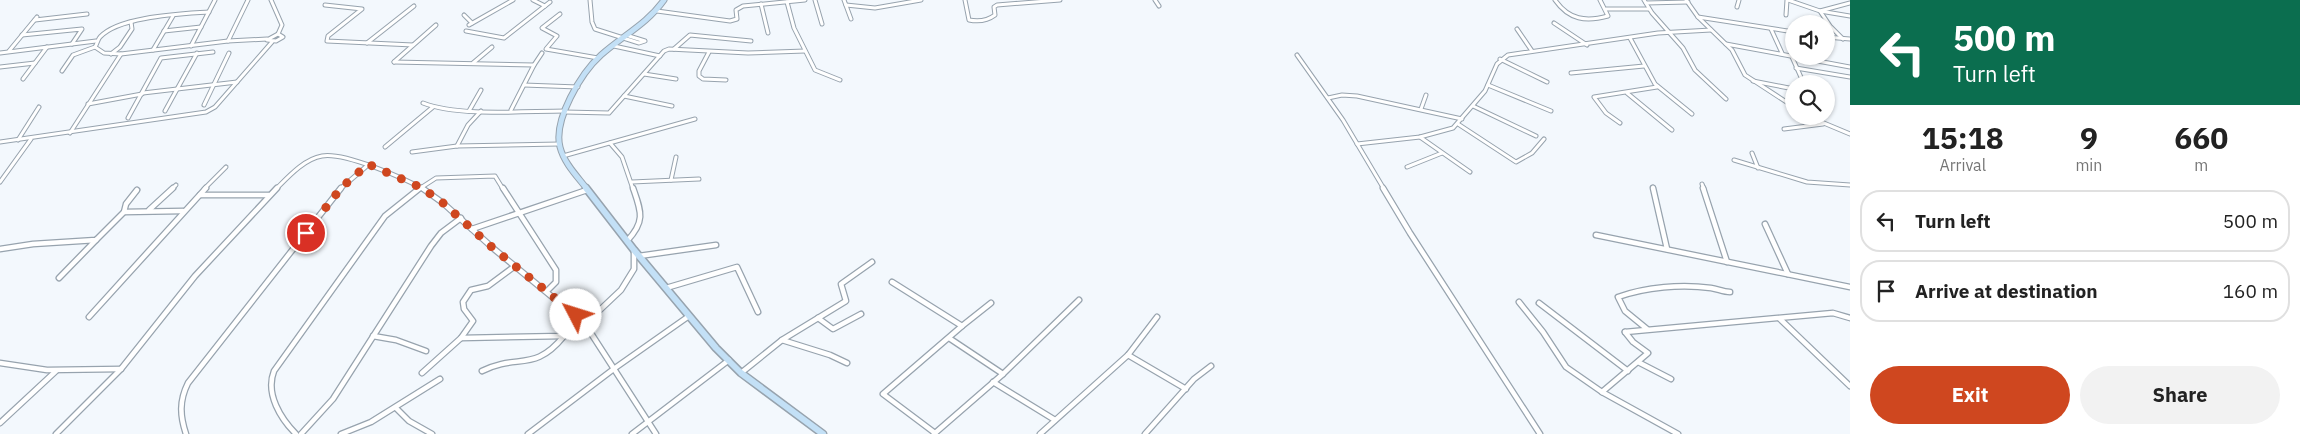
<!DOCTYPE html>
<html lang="en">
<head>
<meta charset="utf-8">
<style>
  :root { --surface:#fff; --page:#f2f2f2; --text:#222; --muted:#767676; --line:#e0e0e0; --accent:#cf471f }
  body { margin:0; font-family:"IBM Plex Sans",sans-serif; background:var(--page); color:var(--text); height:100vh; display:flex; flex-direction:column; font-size:19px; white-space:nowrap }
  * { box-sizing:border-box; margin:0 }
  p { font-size:16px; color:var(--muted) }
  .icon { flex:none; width:28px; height:28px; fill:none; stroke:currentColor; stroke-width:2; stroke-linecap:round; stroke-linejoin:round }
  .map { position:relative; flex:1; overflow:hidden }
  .details { display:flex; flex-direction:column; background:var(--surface); width:450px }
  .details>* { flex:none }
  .banner { background:#0b6e4f; color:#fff; overflow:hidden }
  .buttons { position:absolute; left:1785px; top:15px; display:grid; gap:10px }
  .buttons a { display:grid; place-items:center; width:50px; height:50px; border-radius:50%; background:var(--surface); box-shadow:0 1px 4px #0004; font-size:25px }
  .pin { position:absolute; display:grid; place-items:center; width:42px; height:42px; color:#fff; margin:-21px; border:2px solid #fff; border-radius:50%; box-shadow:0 1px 5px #0007 }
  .me { position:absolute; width:55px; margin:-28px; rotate:310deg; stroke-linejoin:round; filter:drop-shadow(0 0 4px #0008) }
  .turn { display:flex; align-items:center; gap:18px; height:105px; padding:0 20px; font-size:22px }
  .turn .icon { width:65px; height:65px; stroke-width:2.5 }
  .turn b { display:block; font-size:35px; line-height:42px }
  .eta { display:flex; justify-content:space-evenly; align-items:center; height:85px; text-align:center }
  .eta b { font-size:30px; font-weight:700; line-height:35px }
  .action { display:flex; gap:10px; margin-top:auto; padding:10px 20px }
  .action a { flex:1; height:58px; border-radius:30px; background:var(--accent); color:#fff; font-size:20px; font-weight:700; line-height:58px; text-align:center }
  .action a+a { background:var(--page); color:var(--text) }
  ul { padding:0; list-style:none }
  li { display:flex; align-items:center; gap:15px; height:62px; margin:0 10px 8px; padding:0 10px; border:2px solid var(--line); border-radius:20px }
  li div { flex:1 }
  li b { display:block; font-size:19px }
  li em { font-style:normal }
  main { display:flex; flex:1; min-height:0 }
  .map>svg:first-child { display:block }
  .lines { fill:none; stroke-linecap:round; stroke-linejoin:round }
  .street-far1-casing { stroke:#97a3ae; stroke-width:5 }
  .street-casing { stroke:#97a3ae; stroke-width:7 }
  .secondary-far1-casing { stroke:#97a3ae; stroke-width:7 }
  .secondary-casing { stroke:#97a3ae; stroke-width:9 }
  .street-far1 { stroke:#fff; stroke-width:3 }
  .street { stroke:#fff; stroke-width:4.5 }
  .secondary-far1 { stroke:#c3e0f6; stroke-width:5 }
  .secondary { stroke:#c3e0f6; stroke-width:6 }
  .route { stroke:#cf471f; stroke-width:9; stroke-dasharray:0 16.2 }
</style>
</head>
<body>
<main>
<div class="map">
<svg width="1850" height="434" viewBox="0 0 1850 434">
  <rect width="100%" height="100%" fill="#f3f8fd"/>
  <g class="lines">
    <defs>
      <g id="street-far1">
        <path d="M271 0 282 25 278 34"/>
        <path d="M533 0 545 6"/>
        <path d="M590 0 592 22 595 29 639 43 645 41 629 36"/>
        <path d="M815 0 822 24"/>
        <path d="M844 0 851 19"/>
        <path d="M965 0 969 20C979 22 987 21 995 15L994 7 997 5 1060 0"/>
        <path d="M1155 0 1159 6"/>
        <path d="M1555 0C1569 20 1586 22 1608 16L1600 0"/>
        <path d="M1644 0 1652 13 1683 48 1695 70 1726 99"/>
        <path d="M1686 0 1698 17 1732 50 1745 75 1794 107"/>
        <path d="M1788 0 1820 11 1850 16"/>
        <path d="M787 2 794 28 815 70 840 80"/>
        <path d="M1646 3 1688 2"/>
        <path d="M761 4 768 33"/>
        <path d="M325 5 362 9 328 36 327 41 413 45"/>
        <path d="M846 5 875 8 921 0"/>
        <path d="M1737 7 1739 0"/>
        <path d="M1606 9H1649"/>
        <path d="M657 11 730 21 737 19 736 10 743 6 805 0"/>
        <path d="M209 12C182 14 119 16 100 37 98 39 97 44 95 47L104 53 121 54 228 41 267 39"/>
        <path d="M560 14 542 28 557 36 546 49 598 58"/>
        <path d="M464 15 472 23"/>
        <path d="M1786 15 1787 0"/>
        <path d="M1698 17 1794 32"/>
        <path d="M35 20 87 14"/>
        <path d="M1554 23 1587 45"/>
        <path d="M469 25 513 0"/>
        <path d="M1517 29 1532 51"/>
        <path d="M1771 29 1782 53"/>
        <path d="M164 31 201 27"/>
        <path d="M466 31 504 38 550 2"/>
        <path d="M278 34 283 37 276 41 267 40Z"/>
        <path d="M22 35 82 29 72 44"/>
        <path d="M1826 37 1850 39"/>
        <path d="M1630 38 1655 84 1692 114"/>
        <path d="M1843 39 1830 26 1820 11 1850 3"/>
        <path d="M228 41 248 0"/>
        <path d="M367 43 414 6"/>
        <path d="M1726 44 1850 67"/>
        <path d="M191 46 215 0"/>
        <path d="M614 46 660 56"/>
        <path d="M674 49 690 35 751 41"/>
        <path d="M153 50 173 16"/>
        <path d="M9 51 37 17"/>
        <path d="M709 52 699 71V76L703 79 726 80"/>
        <path d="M0 53 96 41"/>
        <path d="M111 54 120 47 132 29 131 22"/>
        <path d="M1297 55 1343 120 1384 189"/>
        <path d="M1792 57 1804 84"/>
        <path d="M1500 59 1547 82"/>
        <path d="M394 62 534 65 511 110"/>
        <path d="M394 62 436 25"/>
        <path d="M473 63 492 47"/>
        <path d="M534 65 542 53"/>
        <path d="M0 67 35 63"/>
        <path d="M1796 68 1850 77"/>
        <path d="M62 71 73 55 95 47"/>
        <path d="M1571 73 1644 66"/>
        <path d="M644 74 676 79"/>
        <path d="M23 79 47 47"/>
        <path d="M1753 81 1794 89"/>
        <path d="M524 85 578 87"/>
        <path d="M1488 85 1551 111"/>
        <path d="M143 93 237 82"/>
        <path d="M1627 93 1672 130"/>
        <path d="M624 96 672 106"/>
        <path d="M1328 98 1342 95 1357 96 1462 119"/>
        <path d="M423 103C459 117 525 111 565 111"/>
        <path d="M88 104 142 94"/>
        <path d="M204 105 229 53"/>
        <path d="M1473 106 1536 136"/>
        <path d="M1421 109 1426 95"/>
        <path d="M165 111 197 53"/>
        <path d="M469 111 481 90"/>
        <path d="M565 112 609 113 664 51 669 49 748 53 805 51"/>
        <path d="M1807 116 1850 134"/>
        <path d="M128 118 161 58 213 52"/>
        <path d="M1620 123 1606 113 1594 97 1657 87"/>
        <path d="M1458 124 1516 162 1532 153 1544 139"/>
        <path d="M1784 129 1823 124"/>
        <path d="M70 133 121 54"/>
        <path d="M1420 137 1470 172"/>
        <path d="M18 140 39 107"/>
        <path d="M0 142 206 112 215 107 272 42"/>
        <path d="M610 143 622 157 633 189"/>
        <path d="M1357 144 1420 137 1453 128 1485 91 1497 64 1508 55 1658 33 1711 30"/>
        <path d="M457 146 468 125 481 111"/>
        <path d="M385 147 433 107"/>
        <path d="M412 152 457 146 559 144"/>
        <path d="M1752 153 1758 168"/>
        <path d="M563 156 695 119"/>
        <path d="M1734 160 1807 182 1850 185"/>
        <path d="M1407 167 1442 153"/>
        <path d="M671 180 676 157"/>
        <path d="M0 182 31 139"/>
        <path d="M632 182 699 179"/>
        <path d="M1702 184 1704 189"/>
        <path d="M1653 187V189"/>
        <path d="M172 189 176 185"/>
        <path d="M204 189 226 167"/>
        <path d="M276 189C288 177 304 159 322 156 344 152 404 178 423 189"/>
        <path d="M340 189 368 165"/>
        <path d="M419 189 436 178 495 176 503 189"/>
      </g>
      <g id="street">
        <path d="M422 188 443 203 494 249 585 324 656 434"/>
        <path d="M503 188 556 270V282L547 291"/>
        <path d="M1383 188 1410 233 1540 434"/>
        <path d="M1653 188 1667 249"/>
        <path d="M1703 188 1727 262"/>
        <path d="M200 195H269"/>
        <path d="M149 210 173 188"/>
        <path d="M124 212 126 204 137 190"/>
        <path d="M1765 224 1788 274"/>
        <path d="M472 229 587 190"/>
        <path d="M1596 235 1850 287"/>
        <path d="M627 241C646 221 641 211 633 188"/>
        <path d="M0 249 33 244 96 240 124 212 183 211"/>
        <path d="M639 256 716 245"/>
        <path d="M59 278 96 240"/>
        <path d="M892 282 962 326 883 394 935 433"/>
        <path d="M666 288 737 267 758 312"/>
        <path d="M1519 302 1543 332 1566 367 1602 392 1678 434"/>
        <path d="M1539 303 1628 371"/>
        <path d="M89 317 206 188"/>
        <path d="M818 318 833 329 861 314"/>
        <path d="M1780 319 1850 386"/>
        <path d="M962 326 991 303"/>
        <path d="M1647 329 1625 311 1618 297C1646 287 1681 284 1711 288 1718 289 1723 292 1730 292"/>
        <path d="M1625 332 1833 313 1850 318"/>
        <path d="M373 336 396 340 426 351"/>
        <path d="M461 338 473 321 464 309 463 302 471 290 488 286 515 266"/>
        <path d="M949 338 1003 374"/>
        <path d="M782 340 846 301 841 284 872 262"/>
        <path d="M1128 355 1186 389"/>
        <path d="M1638 362 1671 379"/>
        <path d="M0 363 47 370 121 369"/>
        <path d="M482 371C518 353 534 373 564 336"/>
        <path d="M422 373 461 338 564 336 585 324 621 290 634 269V251"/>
        <path d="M741 373 782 340 830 355 847 363"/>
        <path d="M993 382 1055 420"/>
        <path d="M1602 392 1648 353 1633 342 1625 332"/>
        <path d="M396 408 409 421 432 434"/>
        <path d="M0 423 56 371"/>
        <path d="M56 434 121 369 195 276 277 188"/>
        <path d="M186 434C180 416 179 401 188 383L341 188"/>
        <path d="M296 434C281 419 265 394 274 371L385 216 420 188"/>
        <path d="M301 434 333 399 431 246 441 233 461 218"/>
        <path d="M341 434 371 422 440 379"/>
        <path d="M528 434 615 368 689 316"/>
        <path d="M632 434 729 360"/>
        <path d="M934 434 1003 374 1079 300"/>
        <path d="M1040 434 1128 355 1157 317"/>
        <path d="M1145 434 1194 379 1211 366"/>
      </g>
      <path id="secondary-far1" d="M587 189C577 176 564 163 560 147 553 120 581 73 601 55 622 36 647 24 664 0"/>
      <path id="secondary" d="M586 188 634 250 716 348 741 373 823 434"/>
    </defs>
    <use href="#street-far1" class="street-far1-casing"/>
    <use href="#street" class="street-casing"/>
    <use href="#secondary-far1" class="secondary-far1-casing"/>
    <use href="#secondary" class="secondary-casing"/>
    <use href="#street-far1" class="street-far1"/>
    <use href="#street" class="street"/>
    <use href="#secondary-far1" class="secondary-far1"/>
    <use href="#secondary" class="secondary"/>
  </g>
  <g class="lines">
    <path class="route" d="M306 233 341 188 368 164 422 188 443 203 494 249 576 315"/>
  </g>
</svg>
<div class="buttons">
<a><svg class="icon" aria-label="sound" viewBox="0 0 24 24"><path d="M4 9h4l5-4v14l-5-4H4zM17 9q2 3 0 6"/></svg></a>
<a><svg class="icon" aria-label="search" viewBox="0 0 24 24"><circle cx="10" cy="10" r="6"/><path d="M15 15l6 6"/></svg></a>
</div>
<div class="pin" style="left:306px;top:233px;background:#d93025"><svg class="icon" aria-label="arrive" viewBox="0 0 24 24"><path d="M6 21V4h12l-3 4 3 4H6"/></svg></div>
<svg class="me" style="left:576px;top:315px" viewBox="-20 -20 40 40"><circle r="19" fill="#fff"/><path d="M0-13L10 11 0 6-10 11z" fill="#cf471f"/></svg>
</div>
<section class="details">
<div class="banner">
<div class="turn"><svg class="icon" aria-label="left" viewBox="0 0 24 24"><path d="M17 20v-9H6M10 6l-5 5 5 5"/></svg><div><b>500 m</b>Turn left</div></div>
</div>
<div class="eta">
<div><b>15:18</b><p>Arrival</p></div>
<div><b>9</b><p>min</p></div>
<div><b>660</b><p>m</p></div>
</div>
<ul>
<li><svg class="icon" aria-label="left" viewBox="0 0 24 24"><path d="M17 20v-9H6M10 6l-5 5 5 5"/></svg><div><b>Turn left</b></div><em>500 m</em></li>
<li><svg class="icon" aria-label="arrive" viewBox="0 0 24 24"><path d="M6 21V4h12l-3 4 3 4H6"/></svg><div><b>Arrive at destination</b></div><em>160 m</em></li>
</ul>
<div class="action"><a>Exit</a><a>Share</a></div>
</section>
</main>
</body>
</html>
